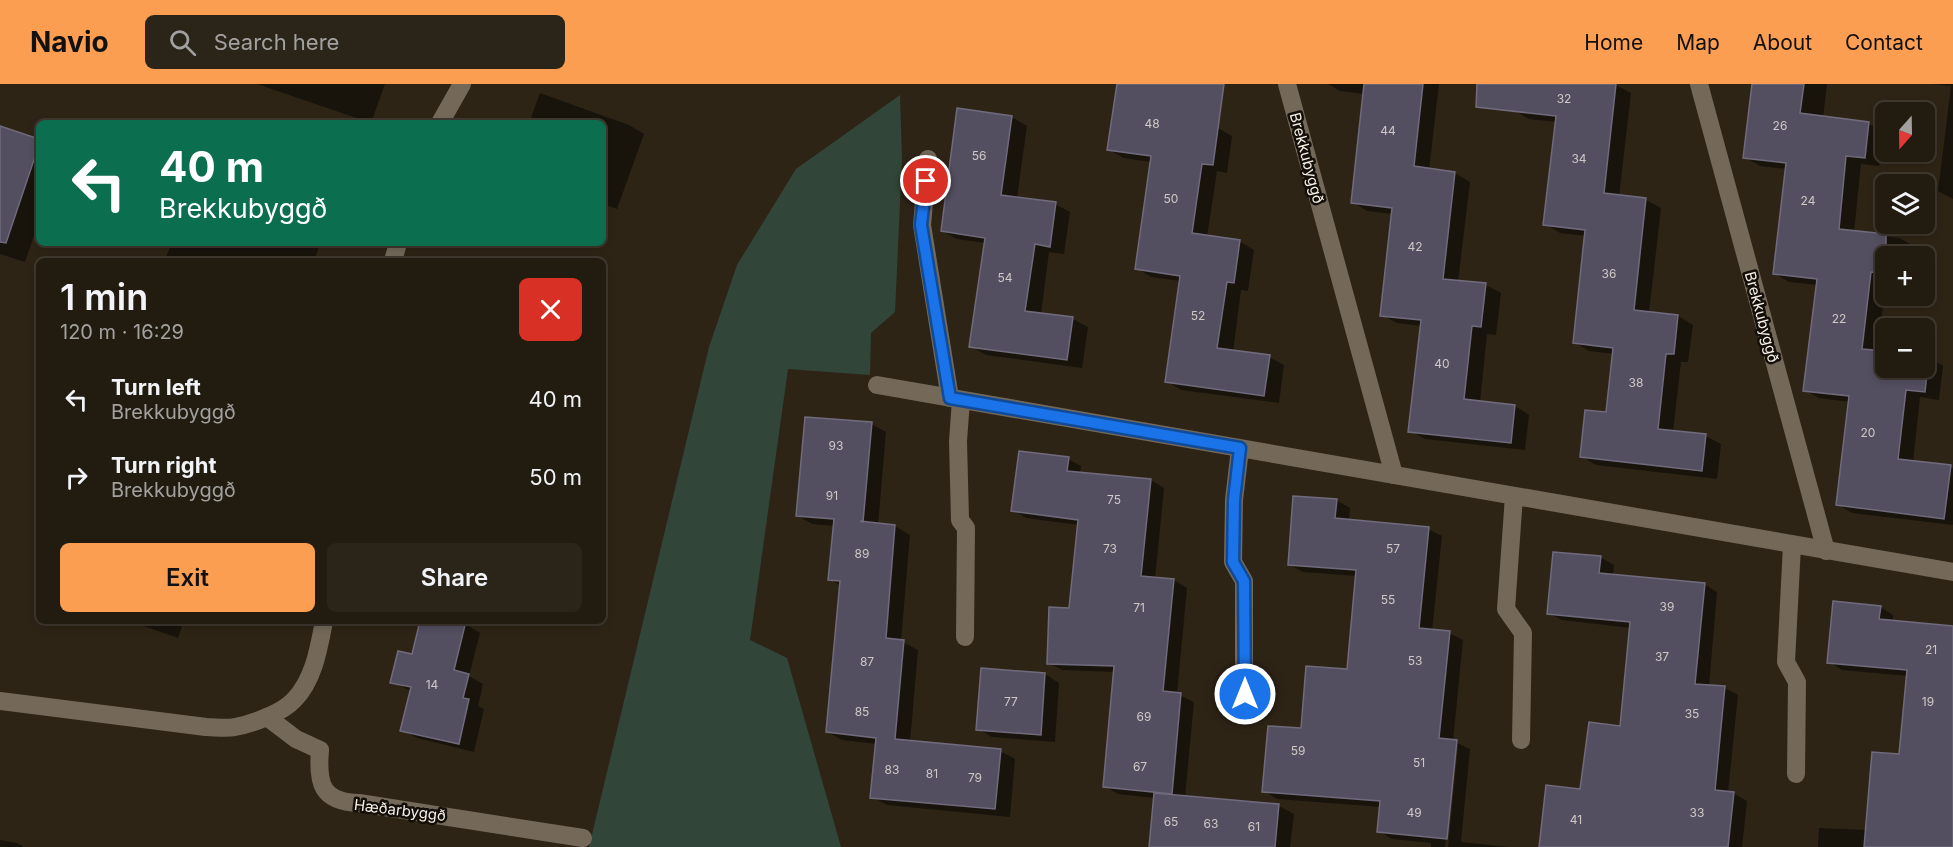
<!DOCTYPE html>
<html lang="en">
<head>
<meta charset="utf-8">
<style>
  :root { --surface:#221b10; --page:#2a2419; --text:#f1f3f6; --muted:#a2a19f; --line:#3f3930; --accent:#fb9e51 }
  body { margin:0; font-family:Inter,sans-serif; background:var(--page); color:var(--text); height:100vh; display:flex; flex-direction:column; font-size:22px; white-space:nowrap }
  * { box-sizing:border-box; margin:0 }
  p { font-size:20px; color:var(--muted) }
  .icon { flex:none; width:33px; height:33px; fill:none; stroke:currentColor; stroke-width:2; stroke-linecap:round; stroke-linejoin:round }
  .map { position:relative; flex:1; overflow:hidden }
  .sheet { position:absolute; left:36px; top:174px; width:570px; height:366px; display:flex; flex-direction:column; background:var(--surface); border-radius:9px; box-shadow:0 3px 9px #0003,0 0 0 2px var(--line) }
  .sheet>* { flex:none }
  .top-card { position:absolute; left:36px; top:36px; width:570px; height:126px; border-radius:9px; box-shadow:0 3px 9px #0003,0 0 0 2px var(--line); background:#0b6e4f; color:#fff; overflow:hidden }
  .needle { width:39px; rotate:200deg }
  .buttons { position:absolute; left:1875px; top:18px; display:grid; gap:12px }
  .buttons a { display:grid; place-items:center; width:60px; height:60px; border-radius:9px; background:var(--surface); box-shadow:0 3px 9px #0003,0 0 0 2px var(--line); font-size:30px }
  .pin { position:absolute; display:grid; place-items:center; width:51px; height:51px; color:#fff; margin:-26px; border:3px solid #fff; border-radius:50%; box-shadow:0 2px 6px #0007 }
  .me { position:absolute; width:66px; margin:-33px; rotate:0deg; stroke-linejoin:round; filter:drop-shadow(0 0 4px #0008) }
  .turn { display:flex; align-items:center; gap:21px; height:126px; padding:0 24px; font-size:27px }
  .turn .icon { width:78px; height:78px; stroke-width:2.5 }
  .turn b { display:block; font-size:42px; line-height:51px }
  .round { display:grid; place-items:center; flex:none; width:63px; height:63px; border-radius:9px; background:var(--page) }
  .summary { display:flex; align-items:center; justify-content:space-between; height:102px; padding:0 24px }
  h1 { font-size:36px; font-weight:600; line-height:45px }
  .button { display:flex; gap:12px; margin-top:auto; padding:12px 24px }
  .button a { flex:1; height:69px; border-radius:9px; background:var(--accent); color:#111; font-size:24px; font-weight:600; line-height:69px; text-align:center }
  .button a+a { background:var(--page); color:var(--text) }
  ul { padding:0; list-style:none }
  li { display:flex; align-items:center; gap:18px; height:78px; padding:0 24px }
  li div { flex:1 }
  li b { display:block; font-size:22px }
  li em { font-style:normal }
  header { display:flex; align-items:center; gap:36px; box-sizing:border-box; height:84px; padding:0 30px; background:var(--accent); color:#111 }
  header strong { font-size:28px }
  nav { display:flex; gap:33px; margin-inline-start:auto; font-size:21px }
  .search { width:420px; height:54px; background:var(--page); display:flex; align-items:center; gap:15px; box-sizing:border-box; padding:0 21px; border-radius:9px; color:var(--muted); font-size:22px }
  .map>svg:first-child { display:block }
  .green { fill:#314638 }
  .shadow { fill:#0007; fill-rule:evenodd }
  .building { fill:#544f60; stroke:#6f6a7c; stroke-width:1.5 }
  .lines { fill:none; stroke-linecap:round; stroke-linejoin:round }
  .minor { stroke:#746959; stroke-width:18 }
  .route-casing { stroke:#114b97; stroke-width:15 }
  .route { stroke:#1a73e8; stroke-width:10 }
  .labels { text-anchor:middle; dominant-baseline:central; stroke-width:5; stroke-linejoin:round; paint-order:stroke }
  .number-label { font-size:12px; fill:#cec8c6 }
  .street-label { font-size:15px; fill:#f7f1e8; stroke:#130e08 }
</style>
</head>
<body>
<header>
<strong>Navio</strong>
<div class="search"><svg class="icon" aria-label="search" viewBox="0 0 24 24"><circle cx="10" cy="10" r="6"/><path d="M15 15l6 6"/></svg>Search here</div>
<nav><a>Home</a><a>Map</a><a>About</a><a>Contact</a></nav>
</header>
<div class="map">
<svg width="1953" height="763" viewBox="0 0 1953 763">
  <rect width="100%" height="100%" fill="#2e2416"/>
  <path class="green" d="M900 11 902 75 895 228 871 249 870 291 788 285 750 556 787 574 841 763H589L709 263 737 181 796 85Z"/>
  <g class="shadow">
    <path d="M257 0H385L371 39Z"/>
    <path d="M1118 0H1188L1218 44 1232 52 1227 89 1217 87 1207 153 1239 157 1254 166 1248 207 1241 206 1233 268 1269 273 1284 281 1279 319 1181 306 1167 297 1180 197 1151 193 1137 184 1151 78 1124 74 1109 66Z"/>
    <path d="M1328 0H1439L1429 86 1455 89 1470 98 1458 198 1486 201 1501 209 1496 251 1487 250 1480 318 1515 322 1529 331 1525 366 1425 355 1410 347 1422 242 1397 239 1382 231 1393 130 1367 127 1352 118 1364 10 1340 7Z"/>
    <path d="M1517 0H1610L1616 1 1631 9 1619 113 1646 116 1661 124 1649 229 1678 232 1693 241 1688 278H1681L1673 348 1706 352 1721 360 1717 395 1596 381 1581 372 1607 330 1614 270 1589 267 1574 258 1586 152 1560 149 1545 140 1556 38 1529 35 1514 26Z"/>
    <path d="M1754 0H1827L1823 34 1869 40 1884 48 1879 82 1861 80 1854 148 1899 154 1914 162 1913 172H1886V200L1877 268 1886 284H1924L1929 274 1943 282 1939 316 1920 313 1913 378 1953 384V441L1852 429 1837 420 1850 318 1819 314 1805 306 1818 201 1789 198 1774 189 1787 85 1760 82 1745 73Z"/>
    <path d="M1931 0H1953V115L1938 107 1951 2Z"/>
    <path d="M540 9 629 41 644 50 617 125 603 120V39H529Z"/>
    <path d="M1012 33 1027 42 1017 114 1055 120 1070 128 1064 170 1049 168 1041 230 1073 235 1088 243 1082 284 986 271 971 262 985 159 957 155 942 147Z"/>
    <path d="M0 43 39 57V137L25 178 0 170Z"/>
    <path d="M171 159H312L319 163 314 177H165Z"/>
    <path d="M871 340 886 348 878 441 895 442 910 451 901 557 918 566 910 658 1000 667 1015 675 1010 733 887 721 872 713 877 660 842 656 827 648 841 502 830 495 835 442 812 440 797 431Z"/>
    <path d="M1068 375 1081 382 1080 389 1151 396 1164 404 1155 495 1174 496 1187 504 1177 610 1194 618 1185 713 1279 722 1294 730 1290 763H1150L1155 714 1118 710 1104 702 1115 588 1062 586 1049 579 1070 525 1079 441 1026 434 1013 426Z"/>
    <path d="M1336 416 1350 424 1349 437 1428 445 1442 452 1432 547 1449 549 1463 556 1453 657 1470 665 1461 758 1510 763H1431V759L1392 755 1379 747 1381 723 1277 715 1264 707 1302 646 1348 587 1357 492 1303 488 1290 481ZM1455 661H1458L1448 763H1445Z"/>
    <path d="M1600 473 1614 481 1613 492 1704 500 1717 508 1709 602 1725 604 1738 611 1728 709H1733L1747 717 1742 763H1546L1621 644 1631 544 1562 536 1548 529Z"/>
    <path d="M1880 523 1893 531V538L1953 544V763H1818L1819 744 1867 746 1900 671 1908 592 1842 586 1829 578Z"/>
    <path d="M129 537H184L178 554Z"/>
    <path d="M422 537H452L465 540 480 549 469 592 483 600 478 622 484 625 474 668 417 654 402 646 411 607 392 598 413 572Z"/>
    <path d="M1045 590 1059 599 1055 658 992 653 978 645Z"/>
    <path d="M0 756 17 759 24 763H0Z"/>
  </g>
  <g class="building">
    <path d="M1117 0H1224L1213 81 1202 80 1192 149 1240 156 1234 199 1227 198 1217 264 1270 271 1264 312 1165 298 1180 192 1135 185 1151 72 1107 66Z"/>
    <path d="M1364 0H1423L1414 82 1455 88 1443 195 1486 199 1481 243 1472 242 1464 315 1515 321 1511 359 1408 348 1421 236 1380 232 1392 124 1351 119Z"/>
    <path d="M1477 0H1616L1604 109 1646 114 1634 226 1678 231 1674 270H1666L1658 345 1706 350 1702 387 1580 373 1585 326 1606 328 1613 264 1573 259 1585 146 1543 141 1556 32 1476 23Z"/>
    <path d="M1752 0H1804L1800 29 1869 38 1865 74 1846 72 1839 145 1886 150V189L1871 188 1862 265 1886 267V284H1924V272H1929L1925 308 1906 306 1898 375 1951 381 1944 435 1836 421 1849 312 1803 307 1817 195 1773 190 1786 79 1743 74Z"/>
    <path d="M957 24 1012 32 1001 111 1056 118 1050 163 1035 160 1025 227 1073 233 1067 276 969 263 985 154 941 147Z"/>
    <path d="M0 42 39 55V61L6 159 0 158Z"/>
    <path d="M805 333 872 338 863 438 860 437 895 441 886 554 904 556 895 655 1001 665 995 725 870 714 876 654 826 648 840 497 828 496 834 435 796 432Z"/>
    <path d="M1019 367 1069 373 1067 387 1151 395 1141 492 1174 495 1163 607 1181 609 1172 710 1103 703 1114 582 1047 580 1049 523 1069 524 1078 436 1011 427Z"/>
    <path d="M1293 412 1337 415 1335 434 1429 443 1419 544 1450 547 1439 654 1457 656 1447 755 1377 748 1380 717 1262 708 1268 642 1301 644 1306 582 1347 585 1356 486 1288 481Z"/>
    <path d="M1553 468 1601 472 1599 489 1705 499 1695 600 1725 602 1715 706 1734 708 1728 763H1539L1546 701 1580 705 1589 638 1620 642 1630 538 1547 530Z"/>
    <path d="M1833 517 1881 522 1879 535 1953 542V763H1864L1872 668 1899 670 1907 586 1827 579Z"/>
    <path d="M420 537H466L454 586 469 590 463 614 469 615 459 660 400 647 411 603 390 599 398 567 412 570Z"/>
    <path d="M981 584 1045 589 1041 651 976 646Z"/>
    <path d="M1154 709 1279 720 1275 763H1149Z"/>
  </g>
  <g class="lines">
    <g class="minor">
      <path d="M1287 0 1394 391"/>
      <path d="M1699 0 1826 467"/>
      <path d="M440 39 462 0"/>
      <path d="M928 75 922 141 950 314"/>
      <path d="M393 177 398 159"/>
      <path d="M877 301 1953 488"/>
      <path d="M961 316 958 357 960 436 966 444 965 553"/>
      <path d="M1240 365 1234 416 1233 478 1244 497V610"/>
      <path d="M1514 412 1506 525 1523 549 1521 656"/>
      <path d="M1792 461 1786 578 1797 598 1796 690"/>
      <path d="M0 617 206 643C215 643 226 645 235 643 252 640 282 629 294 616 314 596 319 563 324 537"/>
      <path d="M267 633 296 655 320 666C317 700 322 718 359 719L583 754"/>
    </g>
  </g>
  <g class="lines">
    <defs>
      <path id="route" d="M926 97 921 141 950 314 1240 364 1234 416 1233 478 1244 497 1245 610"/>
    </defs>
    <use href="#route" class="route-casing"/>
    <use href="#route" class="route"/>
  </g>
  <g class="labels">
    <g class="number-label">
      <text x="1564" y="14">32</text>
      <text x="1152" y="39">48</text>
      <text x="1780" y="41">26</text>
      <text x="1388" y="46">44</text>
      <text x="979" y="71">56</text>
      <text x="1579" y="74">34</text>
      <text x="1171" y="114">50</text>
      <text x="1808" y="116">24</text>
      <text x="1415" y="162">42</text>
      <text x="1609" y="189">36</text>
      <text x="1005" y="193">54</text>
      <text x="1198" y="231">52</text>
      <text x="1839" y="234">22</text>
      <text x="1442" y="279">40</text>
      <text x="1636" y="298">38</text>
      <text x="1868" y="348">20</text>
      <text x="836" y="361">93</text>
      <text x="832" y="411">91</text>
      <text x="1114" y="415">75</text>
      <text x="1110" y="464">73</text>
      <text x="1393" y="464">57</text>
      <text x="862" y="469">89</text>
      <text x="1388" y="515">55</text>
      <text x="1667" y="522">39</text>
      <text x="1139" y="523">71</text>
      <text x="1931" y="565">21</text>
      <text x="1662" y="572">37</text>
      <text x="1415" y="576">53</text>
      <text x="867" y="577">87</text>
      <text x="432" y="600">14</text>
      <text x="1011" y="617">77</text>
      <text x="1928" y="617">19</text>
      <text x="862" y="627">85</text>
      <text x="1692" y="629">35</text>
      <text x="1144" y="632">69</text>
      <text x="1298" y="666">59</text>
      <text x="1419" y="678">51</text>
      <text x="1140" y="682">67</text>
      <text x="892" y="685">83</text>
      <text x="932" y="689">81</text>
      <text x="975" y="693">79</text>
      <text x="1414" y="728">49</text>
      <text x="1697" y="728">33</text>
      <text x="1576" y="735">41</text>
      <text x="1171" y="737">65</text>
      <text x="1211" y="739">63</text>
      <text x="1254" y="742">61</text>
    </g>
    <g class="street-label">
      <text transform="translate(1307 74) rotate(75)">Brekkubyggð</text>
      <text transform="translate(1762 233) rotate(75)">Brekkubyggð</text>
      <text transform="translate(400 726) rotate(7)">Hæðarbyggð</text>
    </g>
  </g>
</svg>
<div class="buttons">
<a><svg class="needle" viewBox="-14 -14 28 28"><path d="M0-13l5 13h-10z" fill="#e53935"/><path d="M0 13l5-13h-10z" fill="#a2a19f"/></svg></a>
<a><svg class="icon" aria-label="layers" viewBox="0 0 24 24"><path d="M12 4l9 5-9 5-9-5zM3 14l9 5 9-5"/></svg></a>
<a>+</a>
<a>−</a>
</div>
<div class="pin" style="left:926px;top:97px;background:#d93025"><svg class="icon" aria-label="arrive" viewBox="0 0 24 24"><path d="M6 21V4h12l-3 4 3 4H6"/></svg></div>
<svg class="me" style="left:1245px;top:610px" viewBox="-20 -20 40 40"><circle r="17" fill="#1a73e8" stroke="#fff" stroke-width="3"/><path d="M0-11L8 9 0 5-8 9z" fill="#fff"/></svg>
<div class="top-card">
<div class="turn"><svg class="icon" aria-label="left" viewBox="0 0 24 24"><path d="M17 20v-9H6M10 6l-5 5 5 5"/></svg><div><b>40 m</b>Brekkubyggð</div></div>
</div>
<section class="sheet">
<div class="summary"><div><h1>1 min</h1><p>120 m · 16:29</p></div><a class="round" style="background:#d93025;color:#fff"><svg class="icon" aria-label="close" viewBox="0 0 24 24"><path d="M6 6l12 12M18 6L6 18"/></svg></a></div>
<ul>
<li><svg class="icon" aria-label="left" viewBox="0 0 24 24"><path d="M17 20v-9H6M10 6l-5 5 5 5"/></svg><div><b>Turn left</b><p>Brekkubyggð</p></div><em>40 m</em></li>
<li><svg class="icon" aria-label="right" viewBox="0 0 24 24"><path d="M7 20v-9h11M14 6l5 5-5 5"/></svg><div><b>Turn right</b><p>Brekkubyggð</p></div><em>50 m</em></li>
</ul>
<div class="button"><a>Exit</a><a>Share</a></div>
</section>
</div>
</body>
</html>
